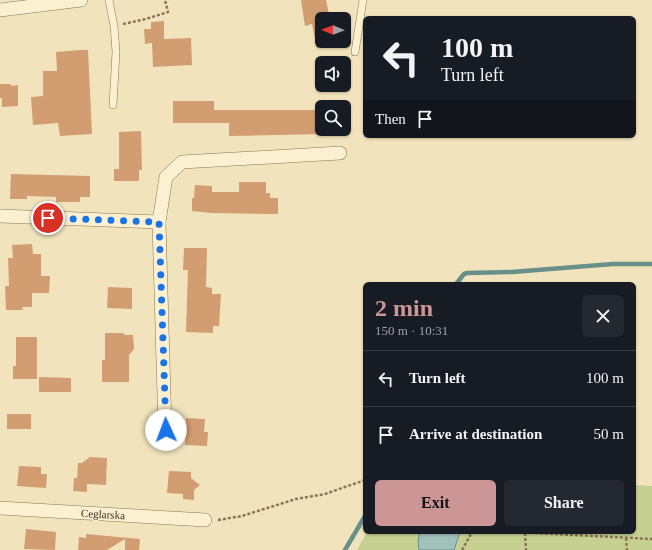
<!DOCTYPE html>
<html lang="en">
<head>
<meta charset="utf-8">
<style>
  :root { --surface:#171b24; --page:#242831; --text:#f1f3f6; --muted:#9ea1a6; --line:#363941; --accent:#cc9696 }
  body { margin:0; font-family:Georgia,serif; background:var(--page); color:var(--text); height:100vh; display:flex; flex-direction:column; font-size:15px; white-space:nowrap }
  * { box-sizing:border-box; margin:0 }
  p { font-size:13px; color:var(--muted) }
  .icon { flex:none; width:22px; height:22px; fill:none; stroke:currentColor; stroke-width:2; stroke-linecap:round; stroke-linejoin:round }
  .map { position:relative; flex:1; overflow:hidden }
  .sheet { position:absolute; left:363px; top:282px; width:273px; height:252px; display:flex; flex-direction:column; background:var(--surface); border-radius:6px; box-shadow:0 1px 3px #0004 }
  .sheet>* { flex:none }
  .banner { position:absolute; left:363px; top:16px; width:273px; height:122px; border-radius:6px; box-shadow:0 1px 3px #0004; background:#171b24; color:var(--text); overflow:hidden }
  .needle { width:26px; rotate:271deg }
  .buttons { position:absolute; left:315px; top:12px; display:grid; gap:8px }
  .buttons a { display:grid; place-items:center; width:36px; height:36px; border-radius:6px; background:var(--surface); box-shadow:0 1px 3px #0004; font-size:20px }
  .pin { position:absolute; display:grid; place-items:center; width:34px; height:34px; color:#fff; margin:-17px; border:2px solid #fff; border-radius:50%; box-shadow:0 1px 4px #0007 }
  .me { position:absolute; width:44px; margin:-22px; rotate:358deg; stroke-linejoin:round; filter:drop-shadow(0 0 3px #0008) }
  .turn { display:flex; align-items:center; gap:14px; height:84px; padding:0 12px; font-size:18px }
  .turn .icon { width:52px; height:52px; stroke-width:2.5 }
  .turn b { display:block; font-size:28px; line-height:34px }
  .then { display:flex; align-items:center; height:38px; padding:0 12px; background:#0003; gap:8px; font-size:15px }
  .round { display:grid; place-items:center; flex:none; width:42px; height:42px; border-radius:6px; background:var(--page) }
  .summary { display:flex; align-items:center; justify-content:space-between; height:68px; padding:0 12px }
  h1 { font-size:24px; font-weight:700; line-height:30px; color:var(--accent) }
  .button { display:flex; gap:8px; margin-top:auto; padding:8px 12px }
  .button a { flex:1; height:46px; border-radius:6px; background:var(--accent); color:#111; font-size:16px; font-weight:700; line-height:46px; text-align:center }
  .button a+a { background:var(--page); color:var(--text) }
  ul { padding:0; list-style:none }
  li { display:flex; align-items:center; gap:12px; height:56px; padding:0 12px; border-top:1px solid var(--line) }
  li div { flex:1 }
  li b { display:block; font-size:15px }
  li em { font-style:normal }
  .map>svg:first-child { display:block }
  .green { fill:#c6d091 }
  .water { fill:#a1c2ba; stroke:#689088 }
  .lines { fill:none; stroke-linecap:round; stroke-linejoin:round }
  .stream { stroke:#689088; stroke-width:4.5 }
  .building { fill:#d29d70 }
  .lane-casing { stroke:#8b7455; stroke-width:8 }
  .street-casing { stroke:#8b7455; stroke-width:14 }
  .path { stroke:#8b7455; stroke-width:2.5; stroke-dasharray:3 2; stroke-linecap:butt }
  .lane { stroke:#fbf1d1; stroke-width:7 }
  .street { stroke:#fbf1d1; stroke-width:13 }
  .route { stroke:#1a73e8; stroke-width:7; stroke-dasharray:0 12.6 }
  .labels { text-anchor:middle; dominant-baseline:central; stroke-width:3; stroke-linejoin:round; paint-order:stroke }
  .street-label { font-size:11px; fill:#392b1b; stroke:#f8eece }
</style>
</head>
<body>
<div class="map">
<svg width="652" height="550" viewBox="0 0 652 550">
  <rect width="100%" height="100%" fill="#f1e4bd"/>
  <path class="green" d="M634 485 652 486V550H357L367 532H634Z"/>
  <path class="water" d="M420 532H460L454 550H419L418 541Z"/>
  <g class="lines">
    <g class="stream">
      <path d="M456 284 464 274 467 273 512 272 613 264H652"/>
      <path d="M345 550 365 516"/>
    </g>
  </g>
  <g class="building">
    <path d="M301 0H326L330 19H322V47L317 48 312 24 305 26Z"/>
    <path d="M164 21V39L191 38 192 65 153 67 152 43 145 44 144 29H151V22Z"/>
    <path d="M80 50H88L92 134 60 136 58 123 33 125 31 97 43 96V71H57L56 52Z"/>
    <path d="M0 84H11V86L18 85V106L2 107V98H0Z"/>
    <path d="M173 101H214V110H322V134L229 136V123H173Z"/>
    <path d="M141 131 142 170H139V181H114V169H119V132Z"/>
    <path d="M11 174 90 176V197H80V202H56V197L27 196V199H10Z"/>
    <path d="M239 182H266V193H270V198H278V214L211 213 192 211V198H194L195 185 212 186V192H239Z"/>
    <path d="M32 244 33 254H41V276H50L49 293H32V307H22L23 310H6L5 286H9L8 258H13L12 245Z"/>
    <path d="M184 248H207L206 287 212 288V294H221L219 326H213V333L186 332 188 270H183Z"/>
    <path d="M108 287 132 288V309L107 308Z"/>
    <path d="M105 333H123L125 335H133L134 349 129 355V382H102V360H105Z"/>
    <path d="M16 337H37V379H13V366H16Z"/>
    <path d="M39 377 71 378V392H39Z"/>
    <rect x="7" y="414" width="24" height="15"/>
    <path d="M186 418 205 419 204 432H208L207 446 185 445Z"/>
    <path d="M90 457 107 458 106 485 87 484V492L73 491 74 478H77L78 463H82Z"/>
    <path d="M19 466 41 467V474H47L46 488 17 486Z"/>
    <path d="M169 471 191 472V478L200 485 194 490V500L183 499V494L167 493Z"/>
    <path d="M26 529 56 532 55 550 24 549Z"/>
    <path d="M86 534 140 539 139 550H125V539L107 550H78L79 537 86 538Z"/>
  </g>
  <g class="lines">
    <defs>
      <g id="lane">
        <path d="M109 0 114 26 116 52 113 105"/>
        <path d="M355 52 363 0"/>
      </g>
      <g id="street">
        <path d="M0 10 81 0"/>
        <path d="M0 216 159 222 166 177 182 162 340 153"/>
        <path d="M159 222 165 430"/>
        <path d="M0 508 205 520"/>
      </g>
    </defs>
    <use href="#lane" class="lane-casing"/>
    <use href="#street" class="street-casing"/>
    <g class="path">
      <path d="M123 24 146 19 168 12 165 0"/>
      <path d="M218 520 242 516 296 499 325 494 365 480"/>
      <path d="M515 532 652 539"/>
      <path d="M525 533 526 550"/>
      <path d="M626 538 627 550"/>
      <path d="M462 550 471 534 473 532"/>
    </g>
    <use href="#lane" class="lane"/>
    <use href="#street" class="street"/>
  </g>
  <g class="lines">
    <path class="route" d="M48 218 159 222 166 430"/>
  </g>
  <g class="labels">
    <g class="street-label">
      <text transform="translate(103 514) rotate(3)">Ceglarska</text>
    </g>
  </g>
</svg>
<div class="buttons">
<a><svg class="needle" viewBox="-14 -14 28 28"><path d="M0-13l5 13h-10z" fill="#e53935"/><path d="M0 13l5-13h-10z" fill="#9ea1a6"/></svg></a>
<a><svg class="icon" aria-label="sound" viewBox="0 0 24 24"><path d="M4 9h4l5-4v14l-5-4H4zM17 9q2 3 0 6"/></svg></a>
<a><svg class="icon" aria-label="search" viewBox="0 0 24 24"><circle cx="10" cy="10" r="6"/><path d="M15 15l6 6"/></svg></a>
</div>
<div class="pin" style="left:48px;top:218px;background:#d93025"><svg class="icon" aria-label="arrive" viewBox="0 0 24 24"><path d="M6 21V4h12l-3 4 3 4H6"/></svg></div>
<svg class="me" style="left:166px;top:430px" viewBox="-20 -20 40 40"><circle r="19" fill="#fff"/><path d="M0-13L10 11 0 6-10 11z" fill="#1a73e8"/></svg>
<div class="banner">
<div class="turn"><svg class="icon" aria-label="left" viewBox="0 0 24 24"><path d="M17 20v-9H6M10 6l-5 5 5 5"/></svg><div><b>100 m</b>Turn left</div></div>
<div class="then">Then<svg class="icon" aria-label="arrive" viewBox="0 0 24 24"><path d="M6 21V4h12l-3 4 3 4H6"/></svg></div>
</div>
<section class="sheet">
<div class="summary"><div><h1>2 min</h1><p>150 m · 10:31</p></div><a class="round"><svg class="icon" aria-label="close" viewBox="0 0 24 24"><path d="M6 6l12 12M18 6L6 18"/></svg></a></div>
<ul>
<li><svg class="icon" aria-label="left" viewBox="0 0 24 24"><path d="M17 20v-9H6M10 6l-5 5 5 5"/></svg><div><b>Turn left</b></div><em>100 m</em></li>
<li><svg class="icon" aria-label="arrive" viewBox="0 0 24 24"><path d="M6 21V4h12l-3 4 3 4H6"/></svg><div><b>Arrive at destination</b></div><em>50 m</em></li>
</ul>
<div class="button"><a>Exit</a><a>Share</a></div>
</section>
</div>
</body>
</html>
